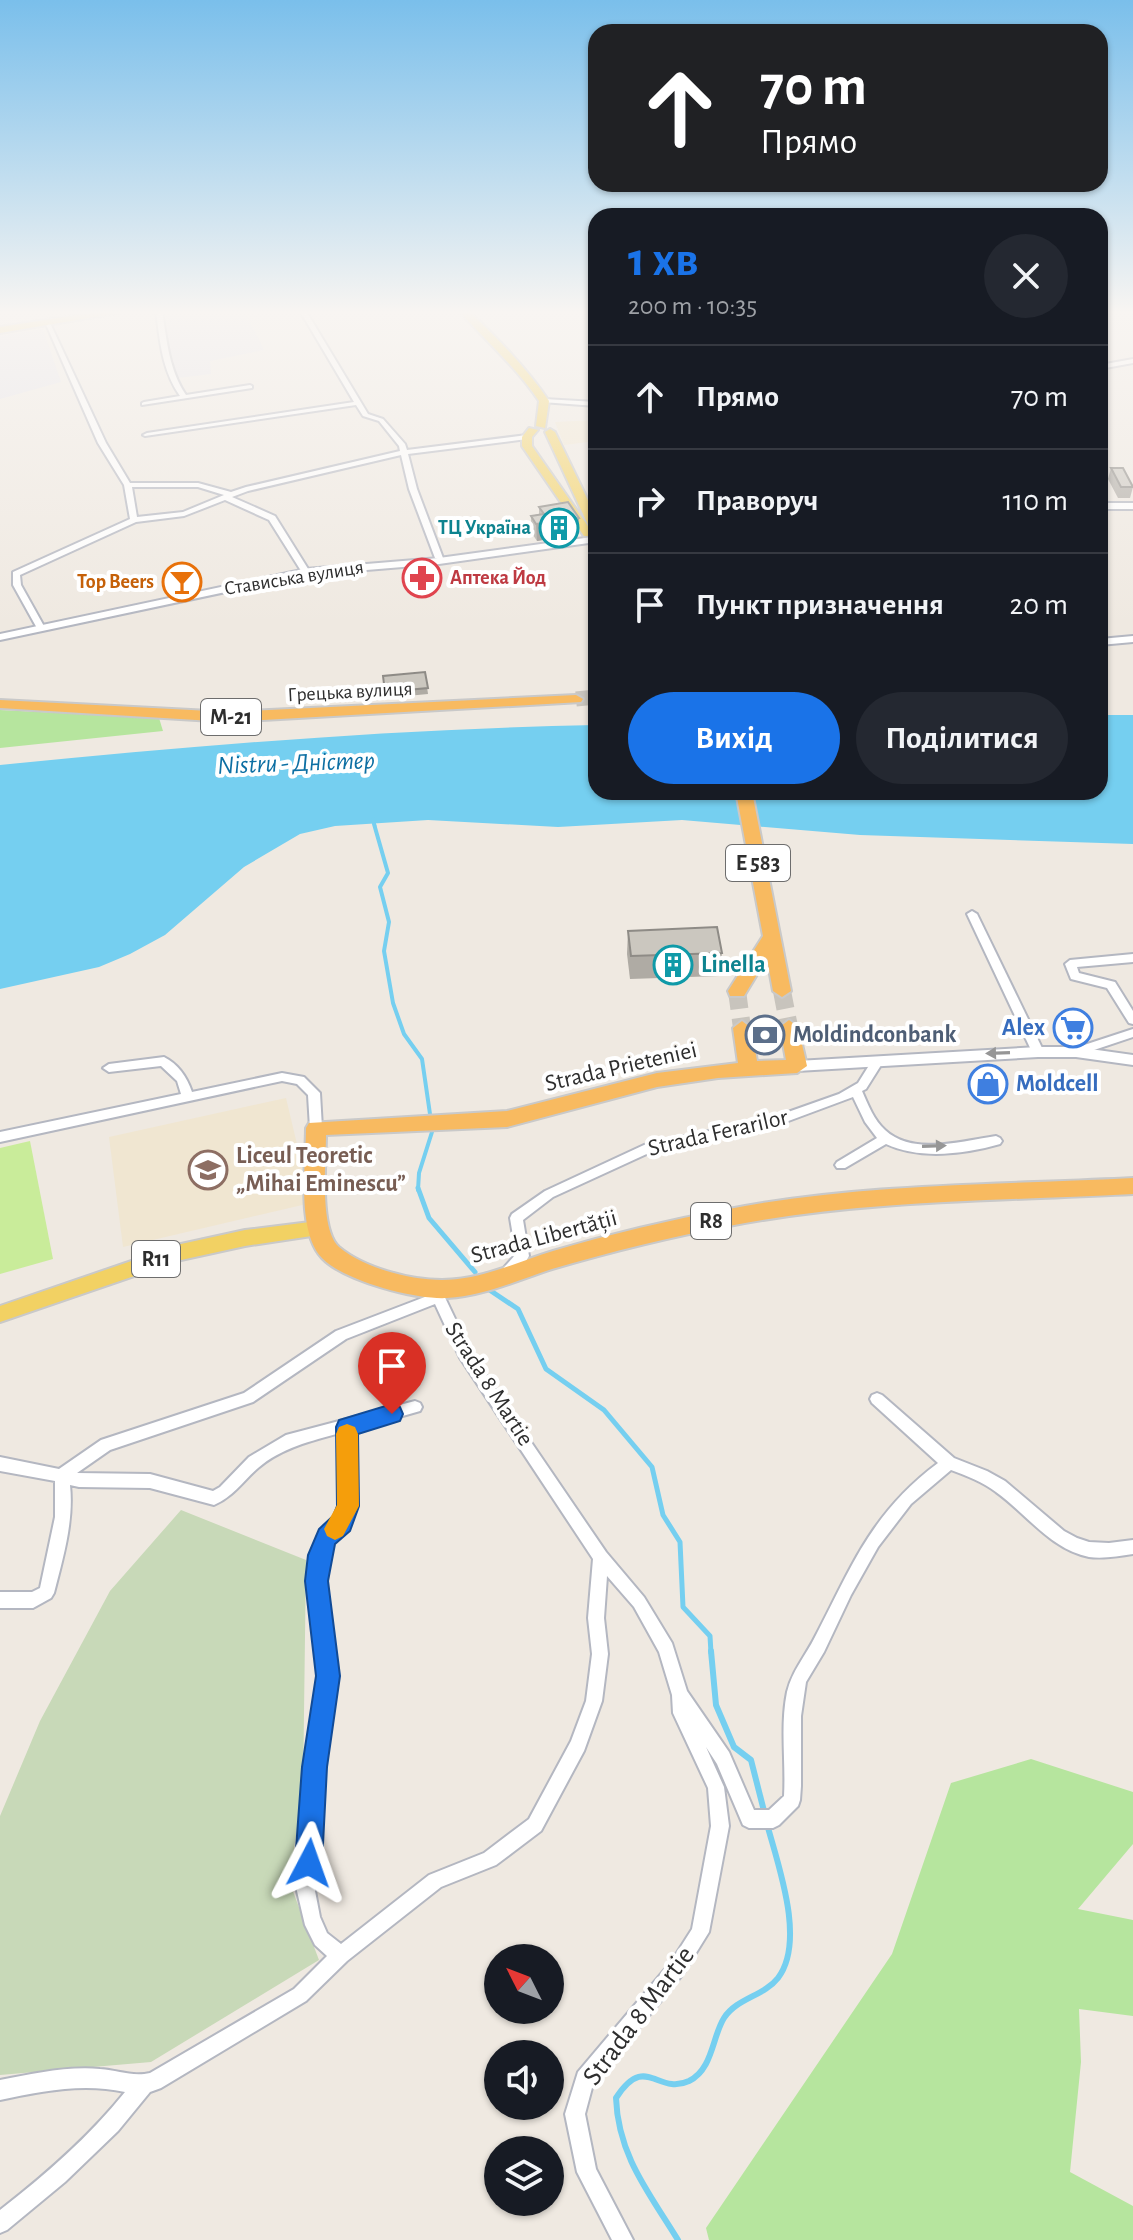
<!DOCTYPE html>
<html lang="uk">
<head>
<meta charset="utf-8">
<style>
  :root { --surface:#171b24; --page:#242831; --text:#f1f3f6; --muted:#9ea1a6; --line:#363941; --accent:#1a73e8 }
  body { margin:0; font-family:"Alegreya Sans",sans-serif; background:var(--page); color:var(--text); height:100vh; display:flex; flex-direction:column; font-size:30px; white-space:nowrap }
  * { box-sizing:border-box; margin:0 }
  p { font-size:26px; color:var(--muted) }
  .icon { flex:none; width:44px; height:44px; fill:none; stroke:currentColor; stroke-width:2; stroke-linecap:round; stroke-linejoin:round }
  .map { position:relative; flex:1; overflow:hidden }
  .drawer { position:absolute; left:588px; top:208px; width:520px; height:592px; display:flex; flex-direction:column; background:var(--surface); border-radius:24px; box-shadow:0 2px 6px #0004 }
  .drawer>* { flex:none }
  .hud { position:absolute; left:588px; top:24px; width:520px; height:168px; border-radius:24px; box-shadow:0 2px 6px #0004; background:#202124; color:#fff; overflow:hidden }
  .needle { width:52px; rotate:312deg }
  .buttons { position:absolute; left:484px; top:1944px; display:grid; gap:16px }
  .buttons a { display:grid; place-items:center; width:80px; height:80px; border-radius:50%; background:var(--surface); box-shadow:0 2px 6px #0004; font-size:40px }
  .pin { position:absolute; display:grid; place-items:center; width:68px; height:68px; color:#fff; margin:-82px -34px; border-radius:50% 50% 50% 0; rotate:-45deg; box-shadow:0 0 8px #0007 }
  .pin .icon { rotate:45deg }
  .me { position:absolute; width:88px; margin:-44px; rotate:4deg; stroke-linejoin:round; filter:drop-shadow(0 0 6px #0008) }
  .turn { display:flex; align-items:center; gap:28px; height:168px; padding:0 40px; font-size:36px }
  .turn .icon { width:104px; height:104px; stroke-width:2.5 }
  .turn b { display:block; font-size:56px; line-height:68px }
  .round { display:grid; place-items:center; flex:none; width:84px; height:84px; border-radius:42px; background:var(--page) }
  .head { display:flex; align-items:center; justify-content:space-between; height:136px; padding:0 40px }
  h1 { font-size:48px; font-weight:700; line-height:60px; color:var(--accent) }
  .action { display:flex; gap:16px; margin-top:auto; padding:16px 40px }
  .action a { flex:1; height:92px; border-radius:48px; background:var(--accent); color:#fff; font-size:32px; font-weight:700; line-height:92px; text-align:center }
  .action a+a { background:var(--page); color:var(--text) }
  ul { padding:0; list-style:none }
  li { display:flex; align-items:center; gap:24px; height:104px; padding:0 40px; border-top:2px solid var(--line) }
  li div { flex:1 }
  li b { display:block; font-size:30px }
  li em { font-style:normal }
  .map>svg:first-child { display:block }
  .industrial { fill:#e3e1e8 }
  .education { fill:#f0e6d1 }
  .green { fill:#b6e59e }
  .cemetery { fill:#c8d9b8 }
  .pitch { fill:#c9ec9a }
  .water { fill:#75cff0 }
  .lines { fill:none; stroke-linecap:round; stroke-linejoin:round }
  .stream-far3 { stroke:#75cff0; stroke-width:3 }
  .stream-far2 { stroke:#75cff0; stroke-width:4 }
  .stream-far1 { stroke:#75cff0; stroke-width:5 }
  .stream { stroke:#75cff0; stroke-width:6 }
  .trunk-tunnel-far1 { stroke:#c8c4bd; stroke-width:15; stroke-dasharray:15 7; stroke-linecap:butt }
  .trunk-tunnel { stroke:#c8c4bd; stroke-width:18; stroke-dasharray:18 9; stroke-linecap:butt }
  .minor-casing { stroke:#b4b7c1; stroke-width:4 }
  .tertiary-casing { stroke:#b4b7c1; stroke-width:4 }
  .secondary-casing { stroke:#b4b7c1; stroke-width:4 }
  .primary-casing { stroke:#c9c9c9; stroke-width:4 }
  .trunk-casing { stroke:#c9c9c9; stroke-width:4 }
  .minor { fill:#fff; fill-rule:evenodd }
  .tertiary { fill:#fff; fill-rule:evenodd }
  .secondary { fill:#fff; fill-rule:evenodd }
  .primary { fill:#f2d163; fill-rule:evenodd }
  .trunk { fill:#f8ba60; fill-rule:evenodd }
  .wall { fill:#afaba4 }
  .shaded-wall { fill:#8e8b86 }
  .building { fill:#cbc7bf; stroke:#8e8b86; stroke-width:2 }
  .oneway { fill:#969696 }
  .route { fill:#1a73e8; stroke:#114b97; stroke-width:2 }
  .slow { fill:#f59e0b }
  .labels { text-anchor:middle; dominant-baseline:central; stroke-width:8; stroke-linejoin:round; paint-order:stroke }
  .far-culture-label { font-size:20px; font-weight:bold; fill:#0d838f; stroke:#fff; text-anchor:end }
  .far-street-label { font-size:20px; fill:#2e2e2e; stroke:#fff }
  .far-health-label { font-size:20px; font-weight:bold; fill:#be3a42; stroke:#fff; text-anchor:start }
  .far-food-label { font-size:20px; font-weight:bold; fill:#c56008; stroke:#fff; text-anchor:end }
  .shield { fill:#fff; stroke:#6d6d6d; stroke-width:2 }
  .shield-label { font-size:22px; font-weight:bold; fill:#2e2e2e }
  .culture-label { font-size:24px; font-weight:bold; fill:#0d838f; stroke:#fff; text-anchor:start }
  .shop-label { font-size:24px; font-weight:bold; fill:#366cbe; stroke:#fff; text-anchor:end }
  .service-label { font-size:24px; font-weight:bold; fill:#4e5e75; stroke:#fff; text-anchor:start }
  .street-label { font-size:24px; fill:#2e2e2e; stroke:#fff }
  .education-label { font-size:24px; font-weight:bold; fill:#785e54; stroke:#fff; text-anchor:start }
  .water-label { font-size:26px; font-style:italic; fill:#0d6fa3; stroke:#fff }
  .near-street-label { font-size:28px; fill:#2e2e2e; stroke:#fff }
</style>
</head>
<body>
<div class="map">
<svg width="1133" height="2240" viewBox="0 0 1133 2240">
  <rect width="100%" height="100%" fill="#efe9e1"/>
  <g class="industrial">
    <path d="M161 311H245L264 350 210 361 211 374 177 378Z"/>
    <path d="M43 329 61 382 0 399V336Z"/>
  </g>
  <g class="education">
    <path d="M596 420V441L564 445 555 422Z"/>
    <path d="M286 1098 311 1203 123 1247 109 1137Z"/>
  </g>
  <g class="green">
    <path d="M0 710 159 718 163 731 0 748Z"/>
    <path d="M1031 1759 1133 1792V1844L1078 1909 1133 1920V2016L1079 2009 1081 2062 1070 2172 1133 2206V2240H709L706 2228 892 1954 951 1783Z"/>
  </g>
  <path class="cemetery" d="M181 1510 306 1560 303 1790 289 1881 319 1960 151 2062 0 2075V1816L40 1721 110 1591Z"/>
  <path class="pitch" d="M30 1141 53 1259 0 1274V1148Z"/>
  <path class="water" d="M1100 715H1133V844L860 835 682 820 558 827 428 820 335 826 300 834 244 867 165 935 130 954 99 967 0 989V765C198 745 396 729 596 725V792H1100Z"/>
  <g class="lines">
    <path class="stream-far3" d="M373 819 375 826"/>
    <g class="stream-far2">
      <path d="M374 824 388 873 380 887 389 922 384 951 393 1003 404 1034 422 1059 430 1114"/>
      <path d="M418 1190 419 1173 432 1132"/>
    </g>
    <g class="stream-far1">
      <path d="M418 1188 429 1218 475 1272"/>
      <path d="M488 1289 518 1309 546 1369 604 1410 652 1467 663 1515 680 1542 683 1607 710 1636 711 1653"/>
    </g>
    <g class="stream">
      <path d="M711 1651 716 1705 734 1747 751 1760 765 1815"/>
      <path d="M678 2240C650 2194 618 2156 616 2098 646 2052 657 2096 689 2081 713 2069 712 2037 724 2018 737 1998 764 1996 778 1978 806 1941 778 1865 767 1824"/>
    </g>
    <path class="trunk-tunnel-far1" d="M576 699 596 697"/>
    <g class="trunk-tunnel">
      <path d="M737 991 742 1028"/>
      <path d="M782 991 789 1027"/>
    </g>
    <defs>
      <g id="minor">
        <path d="M156 311H162C167 341 169 370 186 395L250 385 252 386V388L142 405V403L144 402 180 396C162 370 160 342 156 311Z"/>
        <path d="M300 311H306L368 414 383 419 405 444 407 450 527 435 531 437 527 439 408 454 417 489 443 558 442 560 435 558 409 489 401 455 248 491 232 497 275 516 310 572 309 574H303L269 520 225 500 184 516 136 522 20 575 21 585 45 628 38 630 13 585V572L130 519 124 485 98 443 45 322 50 323 106 443 130 483H198L231 492 246 487 400 451 399 446 379 421 363 416 356 405 145 436 143 435 147 433 354 402ZM132 487H198L224 495 183 512 137 517Z"/>
        <path d="M1133 359V363L1100 369V365Z"/>
        <path d="M544 399 596 402V406L542 402 541 401Z"/>
        <path d="M972 911 977 914 1044 1052 1042 1055 1038 1056 1032 1052 967 914Z"/>
        <path d="M1133 954V962L1077 967 1079 973 1115 982 1133 1011V1024L1129 1023 1107 988 1071 979 1065 964 1070 960Z"/>
        <path d="M1133 1029V1037L1076 1056 1070 1052 1072 1049Z"/>
        <path d="M164 1057C178 1064 187 1077 192 1092L282 1073 304 1077 320 1093 322 1128 320 1131H312L310 1128 308 1095 297 1084 282 1081 0 1142V1132L181 1094 177 1081 161 1066 109 1072 103 1068 109 1064Z"/>
        <path d="M877 1058 883 1062 866 1089 862 1091C868 1105 874 1120 885 1130 913 1156 962 1141 996 1136L1000 1138 1002 1141 1000 1144C965 1154 920 1160 886 1144L845 1168H837L835 1165 837 1162 877 1138 865 1122 853 1097 775 1126 651 1152 553 1197 523 1220 529 1256C524 1265 513 1280 501 1277L499 1273 516 1254 510 1218 512 1214 545 1191 644 1145 774 1117 839 1094 858 1083 873 1059Z"/>
        <path d="M434 1283 439 1285 470 1350 503 1401 606 1552 644 1597 672 1643 687 1691 729 1752 754 1810H769L784 1796C786 1762 780 1726 787 1692 792 1671 806 1655 815 1637 852 1566 871 1513 938 1463L872 1403 870 1399 872 1395 877 1393 882 1395 954 1458 987 1471 1005 1481 1064 1531 1077 1538 1089 1542 1109 1543 1133 1540V1554C1118 1556 1104 1559 1089 1557 1050 1549 1027 1514 996 1492 983 1482 967 1476 951 1470L911 1504 878 1547 851 1595 824 1652 806 1682 801 1716V1786L800 1800 798 1806 779 1825 773 1828H749L743 1825 717 1764 706 1747 724 1787 729 1826 709 1932 683 1974 593 2084 585 2114 596 2169 633 2240H612L577 2172 565 2114 578 2072 671 1962 692 1929 711 1826 708 1788 673 1713 672 1695 659 1652 634 1607 607 1576 604 1618 608 1654 602 1701 584 1751 541 1831 496 1865 441 1887 347 1961 306 2001 161 2088 150 2092 118 2131 65 2182 7 2230 0 2233V2210C45 2175 89 2137 125 2092 83 2083 42 2091 0 2100V2080C32 2074 67 2066 100 2069 118 2070 132 2077 150 2073L294 1989 327 1956 315 1945 305 1925 297 1891 307 1767 320 1676 309 1581 311 1555 322 1532 336 1519 341 1506 340 1433C311 1441 281 1448 258 1468 243 1481 233 1497 214 1505L150 1488 79 1487 70 1485C74 1521 63 1558 54 1593L51 1598 33 1608H0V1592H32L40 1588 55 1517V1481L0 1471V1457L59 1469 101 1440 244 1393 336 1331 430 1295 427 1289 429 1285ZM435 1304 460 1358 593 1559 588 1618 592 1654 586 1701 571 1741 529 1819 484 1853 429 1875 341 1944 327 1933 320 1917 315 1891 323 1767 336 1676 325 1581 327 1555 332 1542 347 1528 355 1506 354 1430 420 1411 422 1407 420 1403 415 1401 286 1435 249 1457 220 1487 213 1491 150 1474 77 1473 110 1450 253 1402 346 1339Z"/>
      </g>
      <path id="tertiary" d="M1038 1047H1076L1133 1055V1065L1076 1057H1038L797 1071 790 1066 797 1061Z"/>
      <g id="secondary">
        <rect x="1100" y="503" width="33" height="6"/>
        <path d="M592 537 596 538V542L439 564 306 575 0 640V634L306 569 439 558Z"/>
        <path d="M1133 636V642L1100 645V639Z"/>
      </g>
      <g id="primary">
        <path d="M104 311H129L0 333V327Z"/>
        <path d="M459 311H469C498 339 526 367 549 401L545 428 536 426 539 401C516 367 486 341 459 311Z"/>
        <path d="M529 428 538 430 532 437V446L590 529 545 432 550 429 555 432 596 517V532L592 531V536H584L522 446V437Z"/>
        <path d="M318 1221 325 1224 328 1229 325 1234 245 1246 181 1260 0 1322V1306L181 1244 245 1230Z"/>
      </g>
      <g id="trunk">
        <path d="M576 695 583 699 581 702 229 722 0 708V700L229 712Z"/>
        <path d="M736 792H752L791 991 782 997 773 991 767 958 744 996H730L728 991 763 936Z"/>
        <path d="M789 1020 798 1027 807 1066 797 1073 718 1078 657 1087 507 1127 326 1135C326 1161 319 1229 339 1247 364 1268 410 1280 442 1280 480 1280 517 1262 553 1251 610 1234 670 1220 729 1209 862 1183 998 1185 1133 1178V1194C998 1201 862 1200 729 1226 670 1237 610 1252 552 1269 518 1280 484 1296 447 1298 416 1300 344 1281 322 1258 296 1231 306 1163 306 1128L309 1123 507 1111 657 1073 738 1063 733 1028 742 1021 751 1028 757 1061 786 1060 780 1027Z"/>
      </g>
    </defs>
    <use href="#minor" class="minor-casing"/>
    <use href="#tertiary" class="tertiary-casing"/>
    <use href="#secondary" class="secondary-casing"/>
    <use href="#primary" class="primary-casing"/>
    <use href="#trunk" class="trunk-casing"/>
    <use href="#minor" class="minor"/>
    <use href="#tertiary" class="tertiary"/>
    <use href="#secondary" class="secondary"/>
    <use href="#primary" class="primary"/>
    <use href="#trunk" class="trunk"/>
  </g>
  <g class="wall">
    <path d="M1111 468 1133 487 1130 498H1118L1108 479Z"/>
    <path d="M539 507 579 534 537 541 531 532V516L539 514Z"/>
    <path d="M425 672 428 694 386 698 383 676Z"/>
    <path d="M628 931 722 953 719 976 630 979 627 954Z"/>
    <path d="M755 1022 779 1036V1042L757 1043 754 1028Z"/>
  </g>
  <path class="shaded-wall" d="M579 518V534L537 541 536 524Z"/>
  <g class="building">
    <path d="M1111 468H1123L1133 487H1121Z"/>
    <path d="M568 502 579 518 536 524 531 516 544 514 539 507Z"/>
    <path d="M425 672 428 688 385 692 383 676Z"/>
    <path d="M717 927 722 953 631 956 628 931Z"/>
    <path d="M776 1021 779 1036 758 1037 755 1022Z"/>
  </g>
  <defs><path id="oneway-solid" d="M-6-.8H1V-3.2L6.5 0L1 3.2V.8H-6Z" transform="scale(2)"/></defs>
  <g class="oneway">
    <use href="#oneway-solid" transform="translate(998 1053) rotate(178)"/>
    <use href="#oneway-solid" transform="translate(934 1146) rotate(-2)"/>
  </g>
  <linearGradient id="sky" x2="0" y2="1"><stop stop-color="#7abfeb"/><stop offset="0.5" stop-color="#f8f5f2"/><stop offset="1" stop-color="#f8f5f2" stop-opacity="0"/></linearGradient>
  <rect width="1133" height="625" fill="url(#sky)"/>
  <path class="route" d="M392 1404 400 1407 403 1414 400 1421 358 1434 359 1506 350 1531 335 1544 328 1581 340 1676 327 1767 322 1863 318 1873 309 1877 299 1873 295 1863 302 1767 316 1676 305 1581 308 1555 319 1529 333 1516 337 1506 336 1427 339 1420Z"/>
  <path class="slow" d="M347 1424 355 1427 358 1434 359 1506 343 1536 335 1540 327 1536 324 1529 337 1505 336 1434 339 1427Z"/>
  <defs>
    <symbol id="building-ring" viewBox="-11 -11 22 22"><circle r="9.5" fill="#fff" stroke="#0f9aa8" stroke-width="1.5"/><path d="M-4-6H4V6H1V3H-1V6H-4ZM-2.5-4.3h1.7v1.8h-1.7ZM.8-4.3h1.7v1.8H.8ZM-2.5-1h1.7V.8h-1.7ZM.8-1h1.7V.8H.8Z" fill="#0f9aa8"/></symbol>
    <symbol id="pharmacy-ring" viewBox="-11 -11 22 22"><circle r="9.5" fill="#fff" stroke="#e0444e" stroke-width="1.5"/><path d="M-2-6h4v4h4v4h-4v4h-4v-4h-4v-4h4Z" fill="#e0444e"/></symbol>
    <symbol id="bar-ring" viewBox="-11 -11 22 22"><circle r="9.5" fill="#fff" stroke="#e8710a" stroke-width="1.5"/><path d="M-6-5H6L.8 .8V4.5H3.5V6h-7V4.5H-.8V.8Z" fill="#e8710a"/></symbol>
    <symbol id="supermarket-ring" viewBox="-11 -11 22 22"><circle r="9.5" fill="#fff" stroke="#3f7fe0" stroke-width="1.5"/><path d="M-6-5.5h2.5l.6 2H6L4.5 2H-2.5L-4.4-4H-6ZM-1.5 3.2a1.3 1.3 0 1 0 .1 0ZM3 3.2a1.3 1.3 0 1 0 .1 0Z" fill="#3f7fe0"/></symbol>
    <symbol id="bank-ring" viewBox="-11 -11 22 22"><circle r="9.5" fill="#fff" stroke="#5c6f8a" stroke-width="1.5"/><path d="M-6-4H6V4H-6ZM0-2.3a2.3 2.3 0 1 0 0 4.6a2.3 2.3 0 1 0 0-4.6Z" fill="#5c6f8a"/></symbol>
    <symbol id="shop-ring" viewBox="-11 -11 22 22"><circle r="9.5" fill="#fff" stroke="#3f7fe0" stroke-width="1.5"/><path d="M-5-2.5h2.3a2.7 3.5 0 0 1 5.4 0H5L5.5 6h-11ZM-1.5-2.5h3a1.5 2.3 0 0 0-3 0Z" fill="#3f7fe0"/></symbol>
    <symbol id="school-ring" viewBox="-11 -11 22 22"><circle r="9.5" fill="#fff" stroke="#8d6e63" stroke-width="1.5"/><path d="M0-5L7-2L0 1L-7-2ZM-4 1L0 2.5L4 1V4Q0 6-4 4Z" fill="#8d6e63"/></symbol>
  </defs>
  <g fill-rule="evenodd">
    <use href="#building-ring" x="537" y="506" width="44" height="44"/>
    <use href="#pharmacy-ring" x="400" y="556" width="44" height="44"/>
    <use href="#bar-ring" x="160" y="560" width="44" height="44"/>
    <use href="#building-ring" x="651" y="943" width="44" height="44"/>
    <use href="#supermarket-ring" x="1051" y="1006" width="44" height="44"/>
    <use href="#bank-ring" x="743" y="1013" width="44" height="44"/>
    <use href="#shop-ring" x="966" y="1062" width="44" height="44"/>
    <use href="#school-ring" x="186" y="1148" width="44" height="44"/>
  </g>
  <g class="labels">
    <g class="far-culture-label">
      <text x="531" y="528">ТЦ Україна</text>
    </g>
    <g class="far-street-label">
      <text transform="translate(294 578) rotate(-9)">Стависька вулиця</text>
      <text transform="translate(350 692) rotate(-3)">Грецька вулиця</text>
    </g>
    <g class="far-health-label">
      <text x="450" y="578">Аптека Йод</text>
    </g>
    <g class="far-food-label">
      <text x="154" y="582">Top Beers</text>
    </g>
    <g class="shield">
      <rect x="201" y="699" width="60" height="36" rx="6"/>
      <rect x="726" y="845" width="64" height="36" rx="6"/>
      <rect x="691" y="1203" width="40" height="36" rx="6"/>
      <rect x="132" y="1241" width="48" height="36" rx="6"/>
    </g>
    <g class="shield-label">
      <text x="231" y="717">М-21</text>
      <text x="758" y="863">E 583</text>
      <text x="711" y="1221">R8</text>
      <text x="156" y="1259">R11</text>
    </g>
    <g class="culture-label">
      <text x="701" y="965">Linella</text>
    </g>
    <g class="shop-label">
      <text x="1045" y="1028">Alex</text>
      <text x="1016" y="1084" text-anchor="start">Moldcell</text>
    </g>
    <g class="service-label">
      <text x="793" y="1035">Moldindconbank</text>
    </g>
    <g class="street-label">
      <text transform="translate(621 1067) rotate(-13)">Strada Prieteniei</text>
      <text transform="translate(718 1133) rotate(-13)">Strada Ferarilor</text>
      <text transform="translate(544 1237) rotate(-15)">Strada Libertății</text>
      <text transform="translate(489 1384) rotate(57)">Strada 8 Martie</text>
    </g>
    <g class="education-label">
      <text x="236" y="1156">Liceul Teoretic<tspan x="236" dy="28">„Mihai Eminescu”</tspan></text>
    </g>
    <g class="water-label">
      <text transform="translate(296 763) rotate(-2)">Nistru - Дністер</text>
    </g>
    <g class="near-street-label">
      <text transform="translate(639 2016) rotate(-53)">Strada 8 Martie</text>
    </g>
  </g>
</svg>
<div class="buttons">
<a><svg class="needle" viewBox="-14 -14 28 28"><path d="M0-13l5 13h-10z" fill="#e53935"/><path d="M0 13l5-13h-10z" fill="#9ea1a6"/></svg></a>
<a><svg class="icon" aria-label="sound" viewBox="0 0 24 24"><path d="M4 9h4l5-4v14l-5-4H4zM17 9q2 3 0 6"/></svg></a>
<a><svg class="icon" aria-label="layers" viewBox="0 0 24 24"><path d="M12 4l9 5-9 5-9-5zM3 14l9 5 9-5"/></svg></a>
</div>
<div class="pin" style="left:392px;top:1414px;background:#d93025"><svg class="icon" aria-label="arrive" viewBox="0 0 24 24"><path d="M6 21V4h12l-3 4 3 4H6"/></svg></div>
<svg class="me" style="left:309px;top:1863px" viewBox="-20 -20 40 40"><path d="M0-17L14 15 0 8-14 15z" fill="#1a73e8" stroke="#fff" stroke-width="4"/></svg>
<div class="hud">
<div class="turn"><svg class="icon" aria-label="ahead" viewBox="0 0 24 24"><path d="M12 20V5M6 11l6-6 6 6"/></svg><div><b>70 m</b>Прямо</div></div>
</div>
<section class="drawer">
<div class="head"><div><h1>1 хв</h1><p>200 m · 10:35</p></div><a class="round"><svg class="icon" aria-label="close" viewBox="0 0 24 24"><path d="M6 6l12 12M18 6L6 18"/></svg></a></div>
<ul>
<li><svg class="icon" aria-label="ahead" viewBox="0 0 24 24"><path d="M12 20V5M6 11l6-6 6 6"/></svg><div><b>Прямо</b></div><em>70 m</em></li>
<li><svg class="icon" aria-label="right" viewBox="0 0 24 24"><path d="M7 20v-9h11M14 6l5 5-5 5"/></svg><div><b>Праворуч</b></div><em>110 m</em></li>
<li><svg class="icon" aria-label="arrive" viewBox="0 0 24 24"><path d="M6 21V4h12l-3 4 3 4H6"/></svg><div><b>Пункт призначення</b></div><em>20 m</em></li>
</ul>
<div class="action"><a>Вихід</a><a>Поділитися</a></div>
</section>
</div>
</body>
</html>
